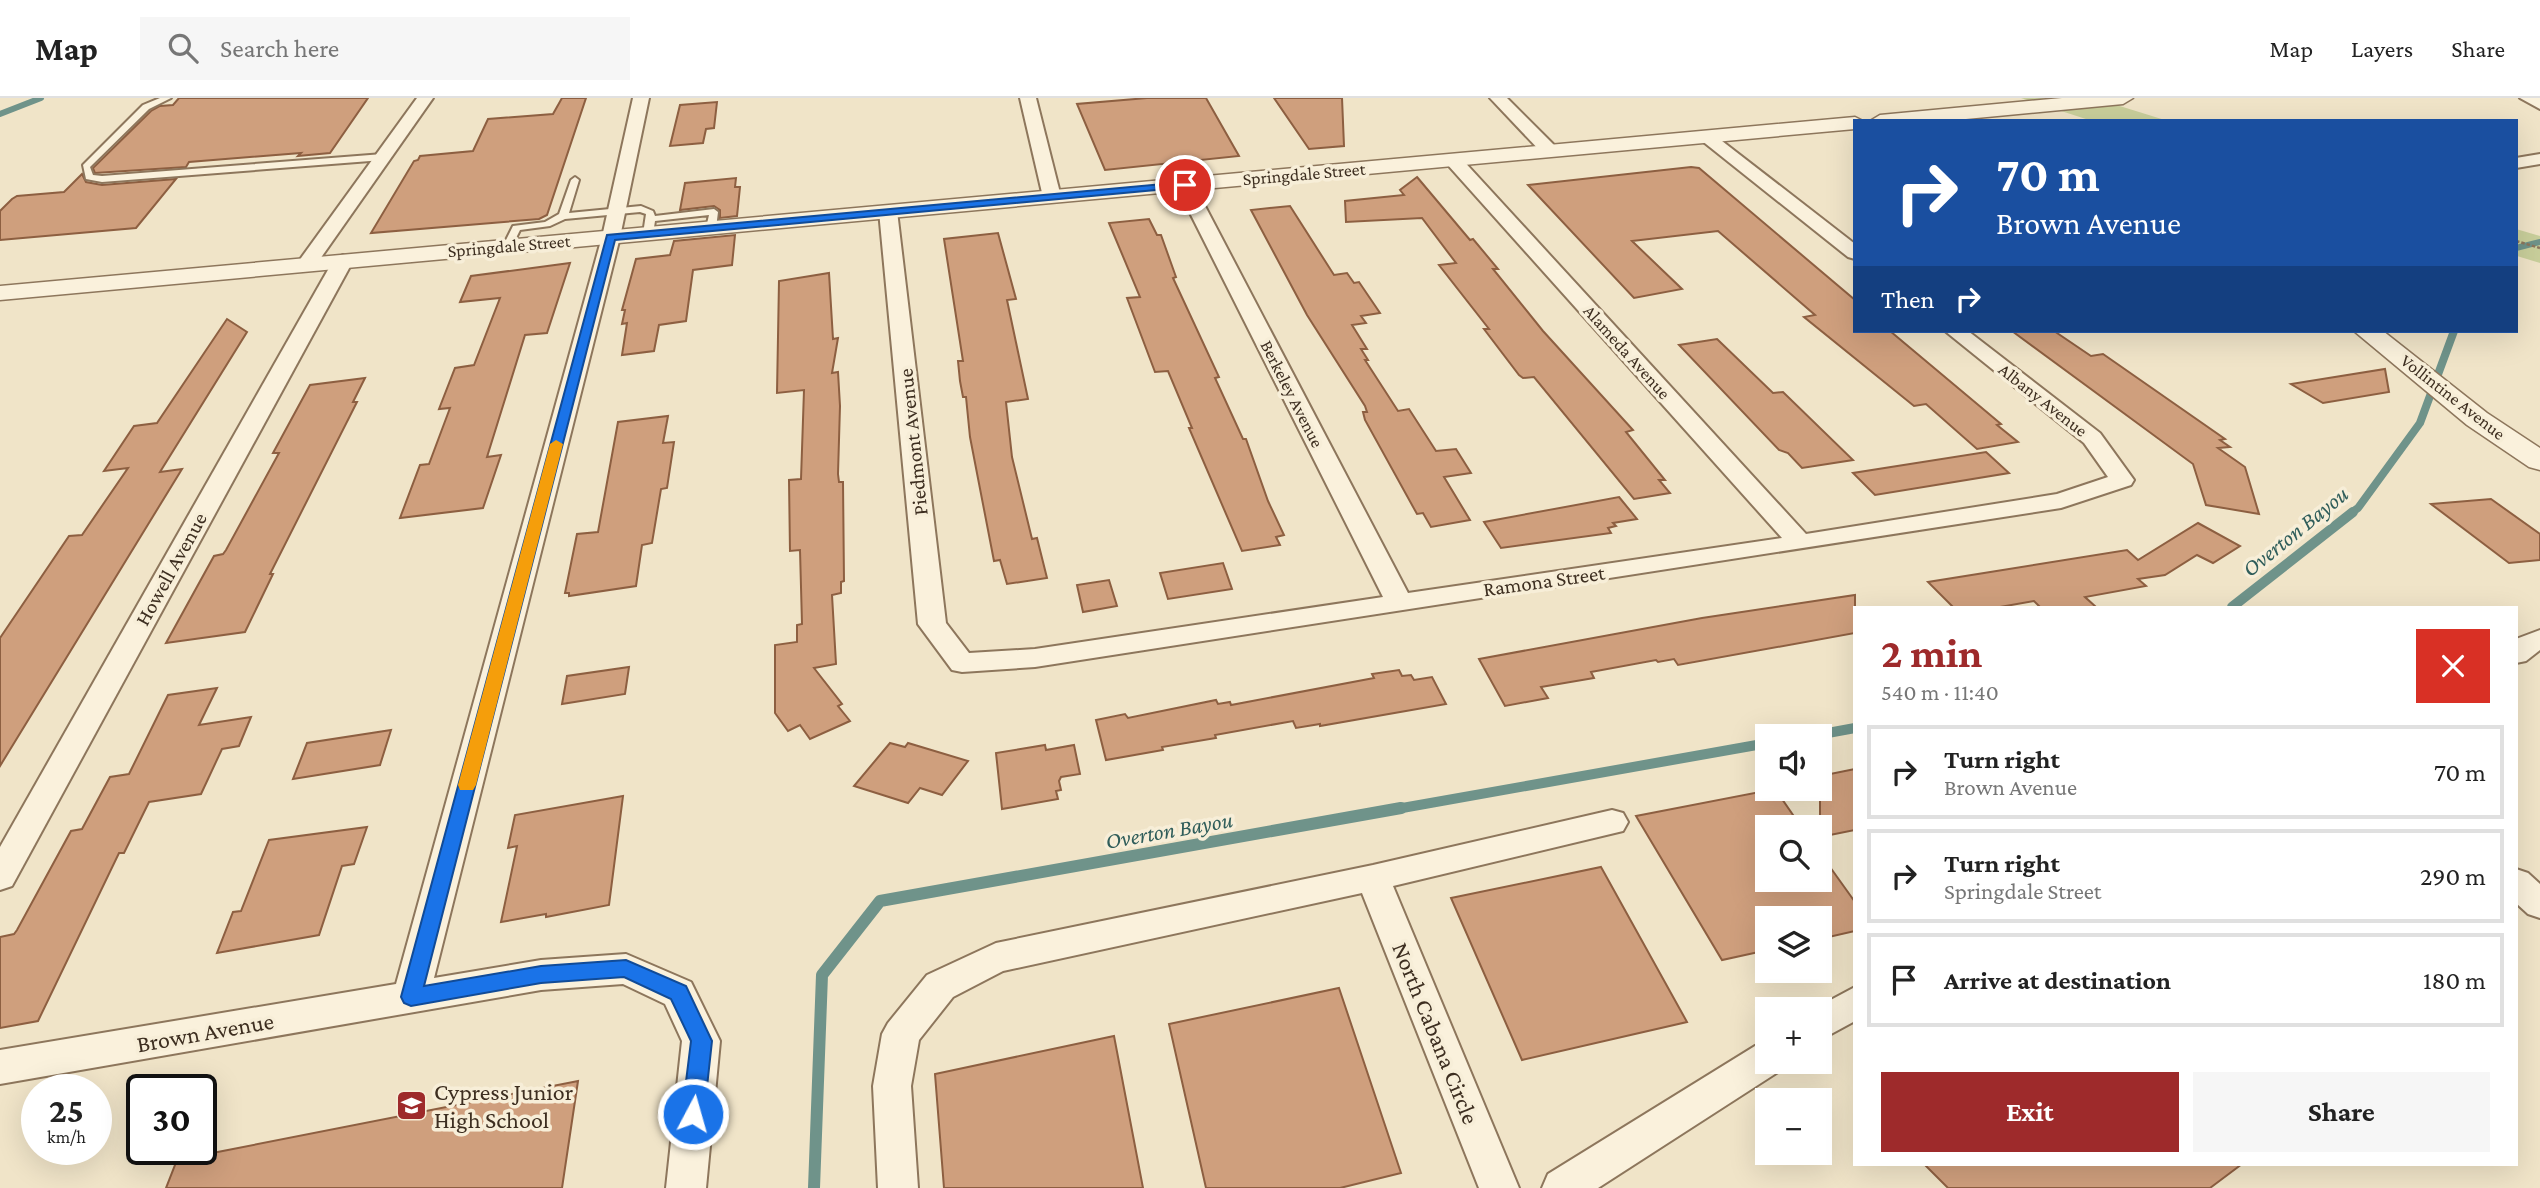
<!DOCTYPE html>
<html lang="en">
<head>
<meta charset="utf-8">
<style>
  :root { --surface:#fff; --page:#f6f6f6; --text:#222; --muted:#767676; --line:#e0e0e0; --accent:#9e2a2b }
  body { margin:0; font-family:"Crimson Pro",serif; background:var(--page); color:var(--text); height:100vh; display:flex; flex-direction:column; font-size:26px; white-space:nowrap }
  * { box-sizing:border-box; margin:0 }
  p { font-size:23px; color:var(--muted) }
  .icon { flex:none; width:38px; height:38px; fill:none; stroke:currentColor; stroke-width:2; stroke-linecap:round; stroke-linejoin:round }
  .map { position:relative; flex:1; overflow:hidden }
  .sheet { position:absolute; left:1853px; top:508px; width:665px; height:560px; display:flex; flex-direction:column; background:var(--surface); border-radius:0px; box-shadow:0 7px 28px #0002 }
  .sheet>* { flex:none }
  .top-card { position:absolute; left:1853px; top:21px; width:665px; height:214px; border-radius:0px; box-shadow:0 7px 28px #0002; background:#1a4fa0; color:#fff; overflow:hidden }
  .controls { position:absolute; left:1755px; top:626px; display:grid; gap:14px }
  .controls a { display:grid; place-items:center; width:77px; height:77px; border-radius:0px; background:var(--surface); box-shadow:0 7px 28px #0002; font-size:35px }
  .speed { position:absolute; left:21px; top:976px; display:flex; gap:14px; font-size:35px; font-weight:700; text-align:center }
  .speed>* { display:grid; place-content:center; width:91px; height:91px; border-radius:50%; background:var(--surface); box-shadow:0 7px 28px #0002; line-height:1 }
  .speed small { font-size:18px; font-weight:400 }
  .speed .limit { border:4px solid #111; border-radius:10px; background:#fff; color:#111 }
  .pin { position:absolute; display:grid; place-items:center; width:60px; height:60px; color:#fff; margin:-30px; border:4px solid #fff; border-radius:50%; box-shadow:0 2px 7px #0007 }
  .me { position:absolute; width:77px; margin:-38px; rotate:6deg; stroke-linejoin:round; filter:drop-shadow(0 0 5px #0008) }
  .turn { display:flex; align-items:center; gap:24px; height:147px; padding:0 28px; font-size:32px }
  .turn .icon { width:91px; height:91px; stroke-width:2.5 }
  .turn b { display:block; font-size:49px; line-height:60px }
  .then { display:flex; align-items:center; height:66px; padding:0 28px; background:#0003; gap:14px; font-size:26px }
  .round { display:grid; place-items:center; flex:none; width:74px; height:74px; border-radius:0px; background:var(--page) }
  .headline { display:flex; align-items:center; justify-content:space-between; height:119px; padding:0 28px }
  h1 { font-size:42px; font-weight:700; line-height:52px; color:var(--accent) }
  .button { display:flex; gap:14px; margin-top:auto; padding:14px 28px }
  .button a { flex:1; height:80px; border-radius:0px; background:var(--accent); color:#fff; font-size:28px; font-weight:700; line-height:80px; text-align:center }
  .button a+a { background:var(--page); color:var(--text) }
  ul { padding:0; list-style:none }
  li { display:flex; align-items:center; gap:21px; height:94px; margin:0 14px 10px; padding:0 14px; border:4px solid var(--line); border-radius:0px }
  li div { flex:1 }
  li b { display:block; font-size:26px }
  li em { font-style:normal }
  header { display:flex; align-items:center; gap:42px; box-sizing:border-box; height:98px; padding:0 35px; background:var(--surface); border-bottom:2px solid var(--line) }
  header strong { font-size:33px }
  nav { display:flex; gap:38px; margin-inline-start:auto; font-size:24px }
  .search { width:490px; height:63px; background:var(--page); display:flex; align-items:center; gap:18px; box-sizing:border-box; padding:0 24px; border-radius:0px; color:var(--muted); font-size:26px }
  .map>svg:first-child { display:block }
  .green { fill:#c9cf9b }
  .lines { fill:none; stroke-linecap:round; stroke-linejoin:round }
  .stream-far3 { stroke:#6f938a; stroke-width:6 }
  .stream-far2 { stroke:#6f938a; stroke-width:8 }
  .stream-far1 { stroke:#6f938a; stroke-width:10 }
  .stream { stroke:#6f938a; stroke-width:12 }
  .building { fill:#cf9f7d; stroke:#8d5f41; stroke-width:2 }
  .service-casing { stroke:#8d765c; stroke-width:4 }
  .minor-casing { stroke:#8d765c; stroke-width:4 }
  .tertiary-casing { stroke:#8d765c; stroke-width:3 }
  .path { stroke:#8d765c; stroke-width:2.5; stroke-dasharray:3.5 2; stroke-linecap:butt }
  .service { fill:#faf1dc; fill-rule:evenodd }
  .minor { fill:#faf1dc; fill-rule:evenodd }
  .tertiary { fill:#faf1dc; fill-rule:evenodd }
  .route { fill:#1a73e8; stroke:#114b97; stroke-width:2 }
  .slow { fill:#f59e0b }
  .labels { text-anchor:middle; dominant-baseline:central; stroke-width:7; stroke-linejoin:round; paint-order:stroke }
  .far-street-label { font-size:18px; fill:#3d2e20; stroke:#f7eed8 }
  .street-label { font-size:21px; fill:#3d2e20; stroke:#f7eed8 }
  .water-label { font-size:23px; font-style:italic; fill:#2f5d5a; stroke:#f7eed8 }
  .near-street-label { font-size:24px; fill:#3d2e20; stroke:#f7eed8 }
  .near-poi-label { font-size:24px; fill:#3d2e20; stroke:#f7eed8; text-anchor:start }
</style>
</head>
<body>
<header>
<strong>Map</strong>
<div class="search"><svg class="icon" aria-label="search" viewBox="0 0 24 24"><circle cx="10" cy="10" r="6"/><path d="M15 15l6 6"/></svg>Search here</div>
<nav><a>Map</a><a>Layers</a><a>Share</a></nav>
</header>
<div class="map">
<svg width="2540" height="1090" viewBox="0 0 2540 1090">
  <rect width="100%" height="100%" fill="#f0e4c8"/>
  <g class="green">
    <path d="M2021 0H2094L2168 23H2092Z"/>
    <path d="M2516 131 2540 138V165L2517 158Z"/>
  </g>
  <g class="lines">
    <g class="stream-far3">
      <path d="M0 16 41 0"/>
      <path d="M2516 150 2540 144"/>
    </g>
    <path class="stream-far2" d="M2351 415 2358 410 2420 325 2454 233"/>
    <g class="stream-far1">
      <path d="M2232 509 2353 414"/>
      <path d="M1806 639 1855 630"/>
      <path d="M1391 712 1768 645"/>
    </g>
    <path class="stream" d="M814 1090 822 877 880 803 1401 710"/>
  </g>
  <g class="building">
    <path d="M179 0H368L330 55 298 58 301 55 189 64 186 69 95 75 93 70 151 13 160 8 173 7Z"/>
    <path d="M562 0H586L547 117 539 121 371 135 414 63 418 62 420 58 473 53 488 21 553 16Z"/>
    <path d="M1147 0H1206L1239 58 1105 72 1077 6Z"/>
    <path d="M1274 0H1342L1344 48 1309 51Z"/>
    <path d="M717 4 714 30 706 31 703 45 670 48 680 7Z"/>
    <path d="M1691 69 1699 70 1855 202V233H1890L2001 326 1997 327 2018 344 1977 351 1926 306 1914 308 1804 219 1815 217 1718 133 1632 143 1682 191 1634 200 1528 87Z"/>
    <path d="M82 76 86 84 102 87 176 81 136 130 0 142V113L12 101 17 98 64 94Z"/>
    <path d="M1417 79 1470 142 1473 141 1498 171H1493L1543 233 1633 332 1626 334 1665 382H1659L1670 395 1634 401 1534 279 1523 280 1519 277 1484 231H1489L1439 167 1456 165 1422 120 1346 124 1345 103 1404 97 1400 92Z"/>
    <path d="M736 80 735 89H740L737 118 720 120V112L714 108 680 112 685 85Z"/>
    <path d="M1290 108 1334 177 1347 175 1354 185 1359 184 1380 215 1361 218 1366 225 1352 227 1367 251H1361L1368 262H1365L1398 313 1409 311 1436 353 1456 351 1471 375 1444 379 1470 422 1431 429 1423 415 1417 416 1365 322 1363 314H1367L1365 308 1307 217 1251 112Z"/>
    <path d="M1149 121 1157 137H1161L1176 179 1173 180 1219 279 1215 280 1243 341H1246L1268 403 1284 437 1276 439 1280 447 1242 453 1189 330H1192L1168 273 1155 274 1127 200 1140 199 1109 125Z"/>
    <path d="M998 135 1016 201 1007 202 1028 301 1006 304 1012 359 1032 441 1037 440 1047 480 1007 486 1000 462 994 463 970 339 966 299H963L960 283 958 263H963L944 141Z"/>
    <path d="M735 137 732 167 693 172 686 223 659 227 654 253 622 257 627 225 622 226 625 212H622L636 161 670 157 674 143Z"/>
    <path d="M570 165 547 235 525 237 487 359 501 357 483 410 400 420 420 367 429 366 450 310 439 311 455 270 474 267 500 200 460 204 471 178Z"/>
    <path d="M829 175 833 241 838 240 832 275 838 274 840 308 838 376 839 384H843L844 483 841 484V495L832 497 836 566 814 570 842 606 838 608 850 623 810 641 800 627 788 633 775 615V547L797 544V527L802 526 800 452 790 453 789 382 801 381 804 292 777 295 779 183Z"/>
    <path d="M227 221 247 234 160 374 182 371 0 668V540L69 438 82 437 128 370 104 373 134 328 157 325Z"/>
    <path d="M2012 233H2054L2091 258 2103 256 2225 341 2220 342 2230 349 2218 350 2245 369 2259 416 2206 407 2193 366Z"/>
    <path d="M1717 241 1773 295 1783 294 1853 362 1802 370 1788 355 1779 352 1679 247Z"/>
    <path d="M2385 271 2389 294 2323 305 2291 286Z"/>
    <path d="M365 280 353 304H357L270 476H273L245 534 166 545 214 458 223 456 226 452 279 355H273L310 287Z"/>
    <path d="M668 318 663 345 674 344 667 390 661 391 652 445 642 447 636 488 569 498V495H565L577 436 598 434 618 324Z"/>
    <path d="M1986 354 2009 375 1875 397 1853 375Z"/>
    <path d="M1619 399 1637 421 1613 425 1616 428 1608 430 1611 435 1501 450 1484 424Z"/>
    <path d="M2491 401 2540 436V462L2509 465 2431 406Z"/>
    <path d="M2198 425 2240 448 2213 465 2197 457 2165 477 2138 481 2146 488 2085 499 2096 509H2040L2034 503 2000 509H1953L1928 484 2127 452 2138 462Z"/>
    <path d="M1223 465 1232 491 1168 501 1160 475Z"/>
    <path d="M1109 482 1117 508 1083 514 1077 487Z"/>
    <path d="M1855 497V535L1678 567 1674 561 1658 564 1656 562 1591 574 1594 580 1541 589 1548 600 1505 608 1479 561 1702 520Z"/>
    <path d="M629 569 625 596 562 606 567 578Z"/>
    <path d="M1399 572 1402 578 1411 577 1414 582 1432 579 1446 606 1320 628V626L1296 630 1293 623 1215 637 1216 640 1162 649 1163 652 1106 662 1096 622 1125 616 1128 620 1216 602 1218 606 1230 604 1231 607 1374 580 1372 576Z"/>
    <path d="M217 590 199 627 251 619 239 648 222 651 201 696 149 704 124 755H119L38 923 0 930V839L14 836 17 832 71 733 82 731 110 679 129 676 168 597Z"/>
    <path d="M391 632 380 667 293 681 307 645Z"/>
    <path d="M890 645 905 649 908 645 968 663 942 697 920 690 908 705 854 688Z"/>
    <path d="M1045 647 1046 652 1074 647 1080 676 1061 679 1059 683 1061 692 1056 693 1058 701 1002 711 996 655Z"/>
    <path d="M1855 671V732L1820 739V678Z"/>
    <path d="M1775 691 1802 730H1768V782H1820V755L1855 804V833L1820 841V821H1768V852L1722 862 1636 718Z"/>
    <path d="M623 698 609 807 546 819V816L501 824 517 748 508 750 515 717Z"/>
    <path d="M367 729 354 766 342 768 319 837 217 855 233 814 241 813 269 742Z"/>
    <path d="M1601 769 1687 924 1522 962 1451 800Z"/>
    <path d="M1339 890 1401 1075 1340 1090H1206L1169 926Z"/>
    <path d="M1114 938 1143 1090H944L935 976Z"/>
    <path d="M578 983 562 1090H166L177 1062Z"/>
    <path d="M1924 1066H2242L2210 1090H1948Z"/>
  </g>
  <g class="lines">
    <defs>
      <g id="service">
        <path d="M160 0H171L149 11 90 69 93 77 102 78 383 56 387 59 383 62 102 84 86 81 83 67 143 7Z"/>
        <path d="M575 79 579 82 569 115 641 108 653 113 655 118 714 111 718 114 716 130 711 133 706 130 709 117 655 123 653 136 648 139 643 136 646 116 640 114 565 121 550 128 520 132 511 150H505L503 148 513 128 545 124 559 116 571 82Z"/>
      </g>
      <g id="minor">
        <path d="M417 0H433L313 171H299L296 167Z"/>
        <path d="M633 0H649L620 139 434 880 541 862 626 856 691 884 720 943 706 1090H666L682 943 665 906 623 886 541 892 0 986V952L396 886 602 139Z"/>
        <path d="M1020 0H1036L1061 99 1058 103 1052 104 1043 99Z"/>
        <path d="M1490 0H1507L1555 48 1557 52 1555 56H1543Z"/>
        <path d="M2520 0H2540V11Z"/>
        <path d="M1707 34 1713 36 1855 146V161L1848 159 1701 42 1699 39 1701 36Z"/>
        <path d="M2540 56V66L2516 70V60Z"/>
        <path d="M1453 57 1459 58 1806 436 2057 396 2108 379 2084 345 1945 233H1968L2100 335 2134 382 2131 387 2061 410 1035 569 962 574 952 572 918 526 879 113 888 108 897 113 946 525 969 555 1035 551 1383 499 1176 87 1185 82 1194 87 1408 495 1782 440 1447 66 1445 62 1447 58Z"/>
        <path d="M343 157 353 163 12 788 0 792V749L333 163Z"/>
        <path d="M2540 532V552L2526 563 2516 565V541Z"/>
        <path d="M1612 712 1623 715 1628 724 1623 733 1393 788 1519 1090H1479L1362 795 1003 873 953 899 919 942 911 988 918 1090H878L873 988 882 936 888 925 927 877 996 845 1373 767Z"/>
        <path d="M2516 771 2528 775 2540 786V820L2528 816 2516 805Z"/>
        <path d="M1855 889V923L1820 942V912H1812Z"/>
        <path d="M1768 944V964H1785L1781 972 1598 1090H1542L1548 1076 1755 948Z"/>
      </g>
      <g id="tertiary">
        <path d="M2062 0H2133L2123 6 1945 23H1870L1880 17Z"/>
        <path d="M1855 19 1863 23H1855V31L0 202V188Z"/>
        <path d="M2354 233H2383L2487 315 2540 350V372L2529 369 2467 327Z"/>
      </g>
    </defs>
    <use href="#service" class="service-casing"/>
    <use href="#minor" class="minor-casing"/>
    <use href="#tertiary" class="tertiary-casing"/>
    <path class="path" d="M2516 143 2540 150"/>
    <use href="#service" class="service"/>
    <use href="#minor" class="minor"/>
    <use href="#tertiary" class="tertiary"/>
  </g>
  <path class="route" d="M1185 84 1190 87 1188 89 615 142 424 888 541 868 626 862 686 888 712 943 704 1016 701 1024 693 1027 686 1024 682 1016 691 943 671 901 624 879 541 885 411 908 404 905 401 899 607 137Z"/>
  <path class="slow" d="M556 342 563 346 476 687 473 692H460L458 687 550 346Z"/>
  <defs>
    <symbol id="school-square" viewBox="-11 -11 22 22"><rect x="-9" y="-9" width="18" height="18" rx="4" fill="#9e2a2b" stroke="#f7eed8"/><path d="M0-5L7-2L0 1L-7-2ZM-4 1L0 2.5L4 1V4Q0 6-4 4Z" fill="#fff"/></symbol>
  </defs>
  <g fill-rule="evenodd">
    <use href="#school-square" x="394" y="990" width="35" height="35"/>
  </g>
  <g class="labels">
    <g class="far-street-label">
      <text transform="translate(1304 76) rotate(-5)">Springdale Street</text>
      <text transform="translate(509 148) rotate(-5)">Springdale Street</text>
      <text transform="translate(1627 254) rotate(48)">Alameda Avenue</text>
      <text transform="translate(1292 296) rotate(63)">Berkeley Avenue</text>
      <text transform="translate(2453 299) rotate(38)">Vollintine Avenue</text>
      <text transform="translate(2043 302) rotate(38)">Albany Avenue</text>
    </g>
    <g class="street-label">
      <text transform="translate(913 344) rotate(-96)">Piedmont Avenue</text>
      <text transform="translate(171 471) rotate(-61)">Howell Avenue</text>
      <text transform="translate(1544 483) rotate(-8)">Ramona Street</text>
    </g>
    <g class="water-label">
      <text transform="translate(2295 433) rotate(-39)">Overton Bayou</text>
      <text transform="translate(1169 732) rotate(-10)">Overton Bayou</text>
    </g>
    <g class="near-street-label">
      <text transform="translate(205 934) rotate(-10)">Brown Avenue</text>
      <text transform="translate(1436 935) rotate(68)">North Cabana Circle</text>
    </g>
    <g class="near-poi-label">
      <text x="434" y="993">Cypress Junior<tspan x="434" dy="28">High School</tspan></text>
    </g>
  </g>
</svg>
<div class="controls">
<a><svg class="icon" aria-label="sound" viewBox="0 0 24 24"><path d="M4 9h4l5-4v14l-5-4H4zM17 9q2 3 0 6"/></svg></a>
<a><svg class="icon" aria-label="search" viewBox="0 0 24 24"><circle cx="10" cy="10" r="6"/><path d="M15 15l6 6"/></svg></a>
<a><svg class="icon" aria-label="layers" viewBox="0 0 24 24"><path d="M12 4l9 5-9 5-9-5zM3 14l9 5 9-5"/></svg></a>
<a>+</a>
<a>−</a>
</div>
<div class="speed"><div>25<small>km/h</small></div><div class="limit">30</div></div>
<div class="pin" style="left:1185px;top:87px;background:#d93025"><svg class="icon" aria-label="arrive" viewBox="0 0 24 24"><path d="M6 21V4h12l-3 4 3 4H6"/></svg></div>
<svg class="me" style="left:693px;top:1016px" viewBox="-20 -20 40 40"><circle r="17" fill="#1a73e8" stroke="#fff" stroke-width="3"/><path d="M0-11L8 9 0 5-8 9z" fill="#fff"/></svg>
<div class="top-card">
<div class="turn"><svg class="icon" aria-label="right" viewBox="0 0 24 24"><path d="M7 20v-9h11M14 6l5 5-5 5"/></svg><div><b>70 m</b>Brown Avenue</div></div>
<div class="then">Then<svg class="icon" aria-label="right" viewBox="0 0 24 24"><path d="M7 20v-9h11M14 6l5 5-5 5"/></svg></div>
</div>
<section class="sheet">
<div class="headline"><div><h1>2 min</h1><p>540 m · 11:40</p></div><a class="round" style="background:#d93025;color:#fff"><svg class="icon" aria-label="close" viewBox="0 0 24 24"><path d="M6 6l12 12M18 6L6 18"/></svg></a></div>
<ul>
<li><svg class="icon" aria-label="right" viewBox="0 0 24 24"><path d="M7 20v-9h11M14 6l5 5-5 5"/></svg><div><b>Turn right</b><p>Brown Avenue</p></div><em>70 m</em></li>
<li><svg class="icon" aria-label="right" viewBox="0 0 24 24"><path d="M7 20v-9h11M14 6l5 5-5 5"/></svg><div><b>Turn right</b><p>Springdale Street</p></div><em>290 m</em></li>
<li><svg class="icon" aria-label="arrive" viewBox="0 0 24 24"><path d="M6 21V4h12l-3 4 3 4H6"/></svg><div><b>Arrive at destination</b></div><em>180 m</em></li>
</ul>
<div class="button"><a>Exit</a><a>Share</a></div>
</section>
</div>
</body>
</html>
